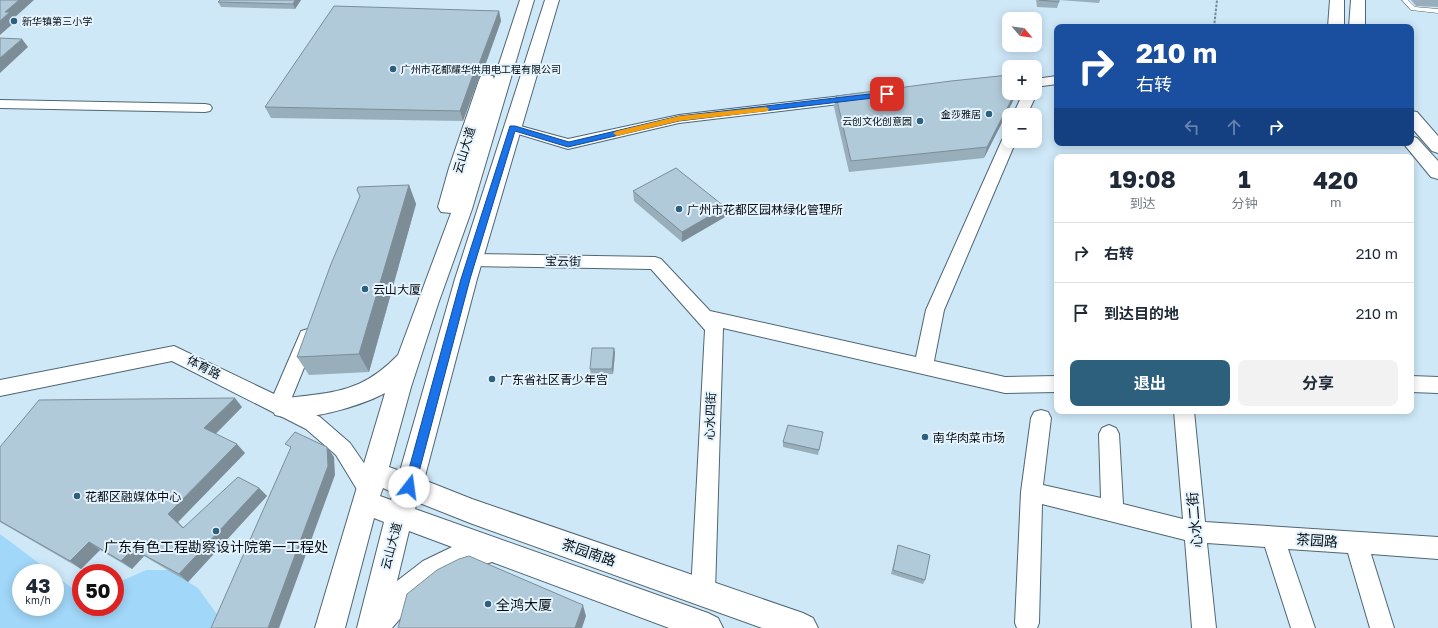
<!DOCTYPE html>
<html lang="zh">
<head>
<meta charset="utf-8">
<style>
  :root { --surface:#fff; --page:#f2f2f3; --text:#1f2937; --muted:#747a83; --line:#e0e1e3; --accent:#2d607d }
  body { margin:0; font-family:"Golos Text","Noto Sans SC",sans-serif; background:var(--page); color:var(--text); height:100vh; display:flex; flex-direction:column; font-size:15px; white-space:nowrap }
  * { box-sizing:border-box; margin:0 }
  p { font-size:13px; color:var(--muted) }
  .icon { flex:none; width:22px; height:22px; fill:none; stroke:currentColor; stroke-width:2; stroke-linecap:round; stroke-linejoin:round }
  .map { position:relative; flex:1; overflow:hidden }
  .side { position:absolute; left:1054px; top:154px; width:360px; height:260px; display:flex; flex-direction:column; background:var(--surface); border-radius:8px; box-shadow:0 2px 10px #0003 }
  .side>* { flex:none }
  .guide { position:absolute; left:1054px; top:24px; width:360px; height:122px; border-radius:8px; box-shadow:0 2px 10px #0003; background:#1a4fa0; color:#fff; overflow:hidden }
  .needle { width:26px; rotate:118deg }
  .fabs { position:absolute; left:1002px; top:12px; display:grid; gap:8px }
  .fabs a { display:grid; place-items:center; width:40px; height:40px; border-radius:8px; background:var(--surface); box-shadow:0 2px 10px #0003; font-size:20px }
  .speed { position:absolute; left:12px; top:564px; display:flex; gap:8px; font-size:20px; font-weight:700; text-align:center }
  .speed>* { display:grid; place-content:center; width:52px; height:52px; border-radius:50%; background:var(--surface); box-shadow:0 2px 10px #0003; line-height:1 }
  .speed small { font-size:10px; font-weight:400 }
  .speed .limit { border:6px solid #d22; background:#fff; color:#111 }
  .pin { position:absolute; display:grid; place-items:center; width:34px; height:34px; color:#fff; margin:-17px; border-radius:8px; box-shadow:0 2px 6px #0006 }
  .me { position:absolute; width:44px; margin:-22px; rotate:15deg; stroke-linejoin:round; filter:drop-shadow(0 0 3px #0008) }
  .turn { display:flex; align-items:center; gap:14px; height:84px; padding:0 16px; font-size:18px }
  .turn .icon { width:52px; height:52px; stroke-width:2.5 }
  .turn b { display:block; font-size:28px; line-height:34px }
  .lanes { display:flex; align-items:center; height:38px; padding:0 16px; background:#0003; justify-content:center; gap:20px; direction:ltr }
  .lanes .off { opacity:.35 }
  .eta { display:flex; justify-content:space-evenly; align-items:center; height:68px; text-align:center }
  .eta b { font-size:24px; font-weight:700; line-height:28px }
  .action { display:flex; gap:8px; margin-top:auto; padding:8px 16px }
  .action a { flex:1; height:46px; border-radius:8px; background:var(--accent); color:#fff; font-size:16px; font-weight:700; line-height:46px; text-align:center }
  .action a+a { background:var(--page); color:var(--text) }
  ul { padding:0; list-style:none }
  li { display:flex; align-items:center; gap:12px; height:60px; padding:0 16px; border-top:1px solid var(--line) }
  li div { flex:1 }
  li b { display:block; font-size:15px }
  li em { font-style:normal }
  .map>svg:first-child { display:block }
  .green { fill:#a1d7f9 }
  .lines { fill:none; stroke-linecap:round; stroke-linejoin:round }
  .lane-casing { stroke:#4f6673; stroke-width:1 }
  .street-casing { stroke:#4f6673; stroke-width:2 }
  .secondary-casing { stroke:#4f6673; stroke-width:2 }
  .path { stroke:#768994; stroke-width:2; stroke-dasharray:2.5 1.5; stroke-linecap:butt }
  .lane { fill:#fff; fill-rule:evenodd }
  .street { fill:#fff; fill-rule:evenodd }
  .secondary { fill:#fff; fill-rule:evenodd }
  .wall { fill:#98aebb }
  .shaded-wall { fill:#7c8d98 }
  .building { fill:#b1cad9; stroke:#7c8d98 }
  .route { fill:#1a73e8; stroke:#114b97 }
  .slow { fill:#f59e0b }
  .poi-dot { fill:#2d607d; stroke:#e4f3fd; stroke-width:1.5 }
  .labels { text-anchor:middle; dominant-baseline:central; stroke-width:4; stroke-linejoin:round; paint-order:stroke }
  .far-poi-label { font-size:10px; fill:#060e13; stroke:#e4f3fd; text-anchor:start }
  .street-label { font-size:12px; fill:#060e13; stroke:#e4f3fd }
  .poi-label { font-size:12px; fill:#060e13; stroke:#e4f3fd; text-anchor:start }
  .near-street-label { font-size:14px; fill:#060e13; stroke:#e4f3fd }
  .near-poi-label { font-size:14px; fill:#060e13; stroke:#e4f3fd }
</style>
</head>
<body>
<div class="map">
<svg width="1438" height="628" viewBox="0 0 1438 628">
  <rect width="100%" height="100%" fill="#cee8f8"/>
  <path class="green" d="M0 534 52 573H21V607H55V575L81 595V607H115V584L146 570H169L198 588 227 628H0Z"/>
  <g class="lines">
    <defs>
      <path id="lane" d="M1402 0H1408L1415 7 1438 9V13L1411 10Z"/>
      <g id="street">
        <path d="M1057 76V84L1035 87V79Z"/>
        <path d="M1035 90 1037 93 1027 115H1013L1023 93H1035Z"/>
        <path d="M859 94 864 95 866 98 864 101 679 123 568 149 508 131 506 128 508 125 513 124 568 139 679 115Z"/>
        <path d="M0 100 205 104 210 105 212 108 210 111 205 112 0 108Z"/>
        <path d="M1009 135V141H1016L944 310 934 361 1005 377 1057 376V392L1005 393 723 328 715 592 711 600 703 604 695 600 691 592 705 330 651 269 472 266 466 264 464 260 466 256 472 254 655 257 661 259 710 311 916 357 926 310 1002 140 1004 137Z"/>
        <path d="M308 329 315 331 317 336 290 402 320 417 350 443 377 482 380 489 377 496 369 499 361 496 336 455 306 429 172 361 0 396V380L174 346 274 394 299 336 301 331Z"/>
        <path d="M1411 376 1438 377V393L1411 392Z"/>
        <path d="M1041 410 1048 412 1051 418 1043 485 1101 498 1099 434 1102 428 1109 425 1116 428 1119 434 1123 504 1183 519 1174 411H1194L1205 522 1438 537V559L1371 554 1394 628H1370L1348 553 1288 549 1315 628H1291L1265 547 1207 543 1216 628H1192L1185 540 1042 504 1039 623 1037 628H1017L1015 623 1021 492 1031 418 1034 412Z"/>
      </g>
      <g id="secondary">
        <path d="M520 0H534L472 209 438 304 411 387 389 467 400 471 455 279 545 0H559L477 279 424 480 472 499 803 613 813 618 818 628H762L470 523 417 502 415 509 708 613 718 618 723 628H669L492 562C483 565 473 566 465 569 435 580 412 605 392 628H357L384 522 374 518 345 628H315L385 393C361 406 302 424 275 415L272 408 275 401C287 397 299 397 312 395 349 391 372 382 398 355L451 213 441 212 438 207 449 168 479 80 481 76 487 75 493 76 494 79ZM383 488 394 493 391 500 380 496ZM409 531 452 547 423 561 397 581Z"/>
        <path d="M1330 0H1344V27H1328Z"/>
        <path d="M1351 0H1365V27H1349Z"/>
        <path d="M1411 111 1417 112 1438 136V153L1432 151 1411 127Z"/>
        <path d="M1411 136 1417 138 1438 161V179L1431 177 1403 143H1411Z"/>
      </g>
    </defs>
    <use href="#lane" class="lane-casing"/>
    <use href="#street" class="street-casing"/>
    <use href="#secondary" class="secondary-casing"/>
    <path class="path" d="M1214 27 1217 0"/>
    <use href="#lane" class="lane"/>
    <use href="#street" class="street"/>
    <use href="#secondary" class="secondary"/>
  </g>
  <g class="wall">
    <path d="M301 0 295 9 221 7 218 2Z"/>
    <path d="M1036 0H1100L1099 3 1059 0V2L1057 8 1037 7Z"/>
    <path d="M1411 0H1438V7L1416 6Z"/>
    <path d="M499 11 501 21 482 74 478 80 463 121 271 118 265 107Z"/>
    <path d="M1017 93 984 158 849 172 834 107 836 96Z"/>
    <path d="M409 185 416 204 369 372 309 375 297 357 360 196Z"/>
    <path d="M633 191 725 207V217L682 242 634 201Z"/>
    <path d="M614 348 615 353 613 374 591 375 590 369Z"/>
    <path d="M242 407 216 434 245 453 178 522 183 528 259 488 267 496 188 582 144 556 132 569 100 550 81 569 0 522V447Z"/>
    <path d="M823 432 818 455 783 447V442Z"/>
    <path d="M898 545 925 580 923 584 891 574 897 550Z"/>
  </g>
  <g class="shaded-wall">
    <path d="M19 0H34L14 18 16 21 0 35V21L5 12Z"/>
    <path d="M295 0H301L295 9 293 4Z"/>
    <path d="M499 11 501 21 482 74 478 80 463 121 460 111 475 69Z"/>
    <path d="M22 39 28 47 0 73V58Z"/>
    <path d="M1015 93H1017L984 158 987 147Z"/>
    <path d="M409 185 416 204 369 372 359 354Z"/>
    <path d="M725 207V217L682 242V232Z"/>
    <path d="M614 348 615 353 613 374 612 369Z"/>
    <path d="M235 398 242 407 212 437 204 428Z"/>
    <path d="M237 444 245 453 178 522 192 536 183 528 168 514Z"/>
    <path d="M327 447 334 457 335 475 279 628H268Z"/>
    <path d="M259 488 267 496 188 582 179 574Z"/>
    <path d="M89 542 100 550 81 569 70 561Z"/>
    <path d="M133 549 144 556 132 569 121 561Z"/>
    <path d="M583 605 586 616 582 628H575Z"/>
  </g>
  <g class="building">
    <path d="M0 0H19L5 12H10L0 21Z"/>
    <path d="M220 0H295L293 4 218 2Z"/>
    <path d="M1039 0H1059V2Z"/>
    <path d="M334 6 499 11 479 64 475 69 460 111 265 107Z"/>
    <path d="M0 38 22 39 0 58Z"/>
    <path d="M1009 75V93H1015L987 147 851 161 836 96 951 81Z"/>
    <path d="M676 168 725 207 682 232 633 191Z"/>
    <path d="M409 185 359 354 297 357 331 264 360 196 357 190 358 187Z"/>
    <path d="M592 348H614L612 369H590Z"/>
    <path d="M235 398 204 428 237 444 168 514 183 528 238 477 259 488 179 574 133 549 121 561 89 542 70 561 0 521V447L39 400Z"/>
    <path d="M788 425 823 432 819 450 783 442Z"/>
    <path d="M295 432 327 447 328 466 268 628H211L291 447 285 444Z"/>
    <path d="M898 545 930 555 925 580 893 570Z"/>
    <path d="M469 556 583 605 575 628H398L407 594 437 570 459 559Z"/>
  </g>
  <path class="route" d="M887 92 891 94 890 96 679 121 568 147 515 131 470 279 415 487 413 491 409 492 405 491 404 487 461 279 510 126H515L569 142 679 116Z"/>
  <path class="slow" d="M766 107 769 109 768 111 679 121 617 136 613 133 617 131 679 116Z"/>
  <g class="poi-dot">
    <circle cx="14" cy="21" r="4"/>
    <circle cx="393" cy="69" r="4"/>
    <circle cx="989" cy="114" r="4"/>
    <circle cx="920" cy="121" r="4"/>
    <circle cx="679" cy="209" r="4"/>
    <circle cx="365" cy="289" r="4"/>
    <circle cx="492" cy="379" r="4"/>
    <circle cx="925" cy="437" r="4"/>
    <circle cx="77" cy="496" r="4"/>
    <circle cx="216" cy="531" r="4"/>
    <circle cx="488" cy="604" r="4"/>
  </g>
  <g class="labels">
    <g class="far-poi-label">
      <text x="22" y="21">新华镇第三小学</text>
      <text x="401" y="69">广州市花都耀华供用电工程有限公司</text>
      <text x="981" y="114" text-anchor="end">金莎雅居</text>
      <text x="912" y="121" text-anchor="end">云创文化创意园</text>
    </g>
    <g class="street-label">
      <text transform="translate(464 150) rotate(-73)">云山大道</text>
      <text transform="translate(563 261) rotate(1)">宝云街</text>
      <text transform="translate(204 367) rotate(27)">体育路</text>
      <text transform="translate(710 416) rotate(-88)">心水四街</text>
      <text transform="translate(391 546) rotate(-75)">云山大道</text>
    </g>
    <g class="poi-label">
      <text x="687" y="209">广州市花都区园林绿化管理所</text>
      <text x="373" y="289">云山大厦</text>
      <text x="500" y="379">广东省社区青少年宫</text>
      <text x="933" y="437">南华肉菜市场</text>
      <text x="85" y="496">花都区融媒体中心</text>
    </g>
    <g class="near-street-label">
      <text transform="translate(1194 520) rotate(-95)">心水二街</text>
      <text transform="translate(1317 540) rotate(4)">茶园路</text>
      <text transform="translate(589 552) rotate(19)">茶园南路</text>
    </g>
    <g class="near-poi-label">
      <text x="216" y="546">广东有色工程勘察设计院第一工程处</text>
      <text x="496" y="604" text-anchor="start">全鸿大厦</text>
    </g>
  </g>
</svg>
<div class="fabs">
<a><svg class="needle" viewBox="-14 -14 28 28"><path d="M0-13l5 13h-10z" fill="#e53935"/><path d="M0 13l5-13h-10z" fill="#747a83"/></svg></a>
<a>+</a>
<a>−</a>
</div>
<div class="speed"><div>43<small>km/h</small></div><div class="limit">50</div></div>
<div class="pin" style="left:887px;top:94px;background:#d93025"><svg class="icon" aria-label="arrive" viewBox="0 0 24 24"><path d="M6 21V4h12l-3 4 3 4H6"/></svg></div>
<svg class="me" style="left:409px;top:487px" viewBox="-20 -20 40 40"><circle r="19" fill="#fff"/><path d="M0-13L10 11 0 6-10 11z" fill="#1a73e8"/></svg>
<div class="guide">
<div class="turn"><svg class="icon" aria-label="right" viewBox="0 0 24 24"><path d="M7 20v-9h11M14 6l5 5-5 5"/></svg><div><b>210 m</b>右转</div></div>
<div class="lanes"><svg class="icon off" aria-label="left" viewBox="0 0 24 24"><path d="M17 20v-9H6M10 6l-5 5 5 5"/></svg><svg class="icon off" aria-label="ahead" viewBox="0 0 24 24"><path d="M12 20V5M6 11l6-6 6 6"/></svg><svg class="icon" aria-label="right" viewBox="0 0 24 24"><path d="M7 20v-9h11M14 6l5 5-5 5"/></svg></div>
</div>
<section class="side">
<div class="eta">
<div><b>19:08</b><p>到达</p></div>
<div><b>1</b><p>分钟</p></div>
<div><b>420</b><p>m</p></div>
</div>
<ul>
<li><svg class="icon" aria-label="right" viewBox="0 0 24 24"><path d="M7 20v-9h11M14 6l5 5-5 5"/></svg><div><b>右转</b></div><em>210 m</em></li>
<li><svg class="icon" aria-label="arrive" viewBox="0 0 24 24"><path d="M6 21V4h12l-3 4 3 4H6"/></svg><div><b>到达目的地</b></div><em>210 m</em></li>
</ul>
<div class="action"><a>退出</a><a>分享</a></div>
</section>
</div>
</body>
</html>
